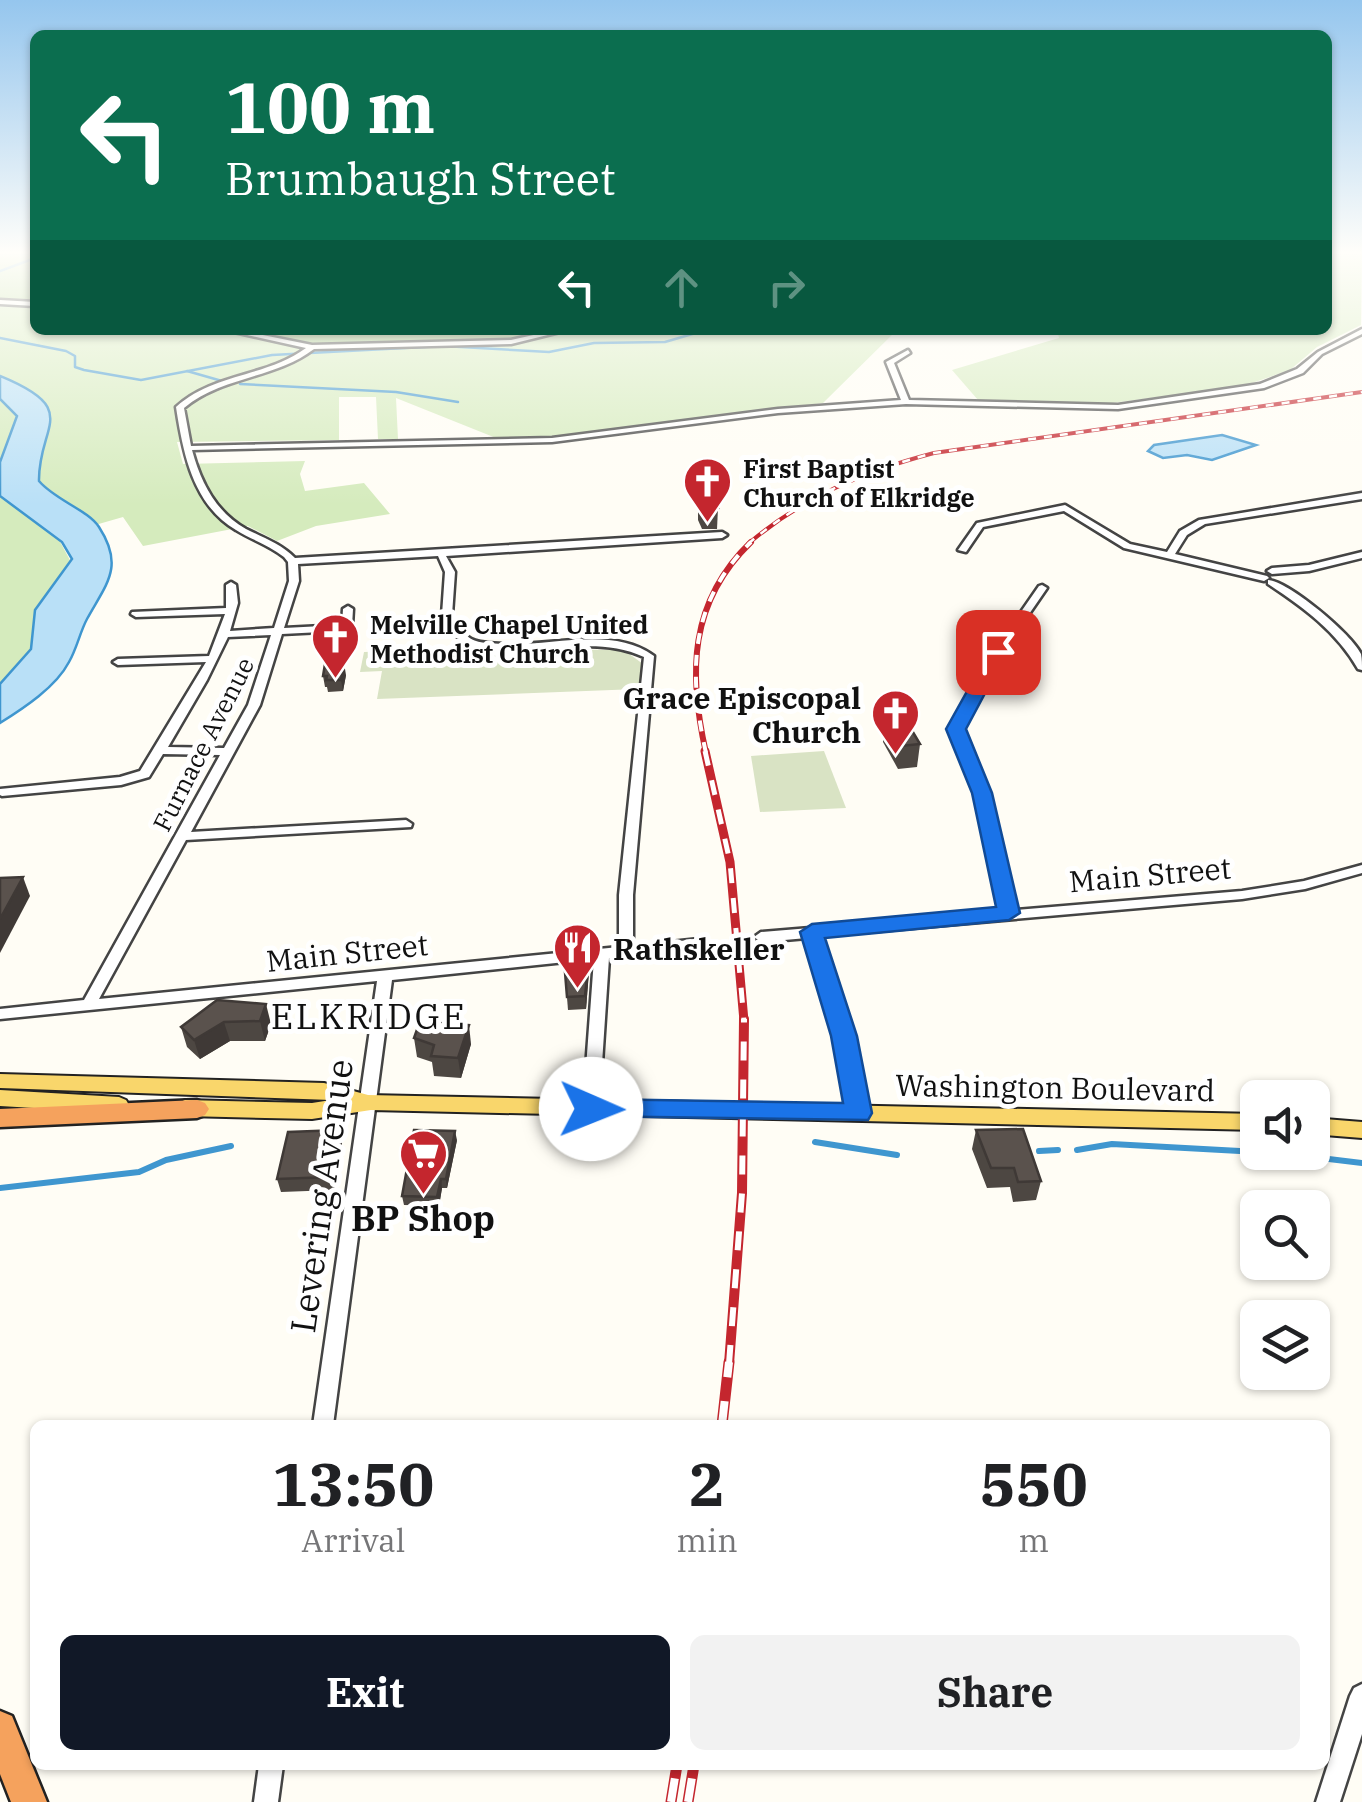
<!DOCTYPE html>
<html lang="en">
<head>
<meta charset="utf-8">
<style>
  :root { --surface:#fff; --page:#f2f2f2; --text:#202124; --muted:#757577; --accent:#111827 }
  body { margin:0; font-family:"IBM Plex Serif",serif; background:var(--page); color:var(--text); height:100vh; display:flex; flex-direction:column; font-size:38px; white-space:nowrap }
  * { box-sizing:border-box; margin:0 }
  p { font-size:32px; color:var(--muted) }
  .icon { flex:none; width:55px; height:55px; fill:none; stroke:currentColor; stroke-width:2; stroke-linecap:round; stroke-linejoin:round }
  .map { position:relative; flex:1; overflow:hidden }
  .sheet { position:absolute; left:30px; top:1420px; width:1300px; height:350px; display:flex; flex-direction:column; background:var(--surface); border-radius:15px; box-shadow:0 2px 8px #0004 }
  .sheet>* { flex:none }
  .hud { position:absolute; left:30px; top:30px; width:1302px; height:305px; border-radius:15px; box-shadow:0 2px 8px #0004; background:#0b6e4f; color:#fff; overflow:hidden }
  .tools { position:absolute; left:1240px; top:1080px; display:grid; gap:20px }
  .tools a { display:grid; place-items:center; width:90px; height:90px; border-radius:15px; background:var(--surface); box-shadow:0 2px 8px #0004; font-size:50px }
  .pin { position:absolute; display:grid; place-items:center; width:85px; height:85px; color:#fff; margin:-42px; border-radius:20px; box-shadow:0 5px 15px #0006 }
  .me { position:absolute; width:110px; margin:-55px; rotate:91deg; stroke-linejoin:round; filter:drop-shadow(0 0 8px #0008) }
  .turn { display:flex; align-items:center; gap:35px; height:210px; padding:0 30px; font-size:45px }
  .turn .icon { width:130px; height:130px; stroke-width:2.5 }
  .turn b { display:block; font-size:70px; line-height:85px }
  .lanes { display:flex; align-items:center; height:95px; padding:0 30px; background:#0003; justify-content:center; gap:50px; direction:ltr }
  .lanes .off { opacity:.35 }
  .eta { display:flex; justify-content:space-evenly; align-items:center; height:170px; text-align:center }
  .eta b { font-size:60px; font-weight:700; line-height:70px }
  .action { display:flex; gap:20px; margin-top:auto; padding:20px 30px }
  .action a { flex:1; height:115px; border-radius:15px; background:var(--accent); color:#fff; font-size:40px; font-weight:700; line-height:115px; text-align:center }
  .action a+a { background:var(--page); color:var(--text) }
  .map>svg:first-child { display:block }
  .green { fill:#d5ebbd }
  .forest { fill:#b9dc9c }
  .cemetery { fill:#d9e3c4 }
  .water { fill:#b9e0f7; stroke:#3f96cf; stroke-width:2.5 }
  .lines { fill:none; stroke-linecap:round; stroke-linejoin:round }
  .stream-far1 { stroke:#3f96cf; stroke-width:2.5 }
  .stream { stroke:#3f96cf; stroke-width:6 }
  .minor-casing { stroke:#444; stroke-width:5 }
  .major-casing { stroke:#222; stroke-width:4 }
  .highway-casing { stroke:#222; stroke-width:5 }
  .minor { fill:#fff; fill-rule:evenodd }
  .major { fill:#f9d66b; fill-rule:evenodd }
  .highway { fill:#f5a25d; fill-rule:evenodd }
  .rail-far4-casing { stroke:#c4262e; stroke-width:4 }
  .rail-far3-casing { stroke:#c4262e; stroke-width:6 }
  .rail-far2-casing { stroke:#c4262e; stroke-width:9 }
  .rail-far1-casing { stroke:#c4262e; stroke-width:10 }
  .rail-casing { stroke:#c4262e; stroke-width:11 }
  .rail-far4 { stroke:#fff; stroke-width:2.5; stroke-dasharray:8; stroke-linecap:butt }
  .rail-far3 { stroke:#fff; stroke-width:4; stroke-dasharray:11; stroke-linecap:butt }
  .rail-far2 { stroke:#fff; stroke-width:5; stroke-dasharray:15; stroke-linecap:butt }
  .rail-far1 { stroke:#fff; stroke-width:6; stroke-dasharray:19; stroke-linecap:butt }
  .rail { stroke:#fff; stroke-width:8; stroke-dasharray:24; stroke-linecap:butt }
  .wall { fill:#4d4742 }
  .shaded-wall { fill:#3f3936 }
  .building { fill:#5a524d; stroke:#3f3936; stroke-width:2.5 }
  .route { fill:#1a73e8; stroke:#114b97; stroke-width:2.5 }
  .labels { text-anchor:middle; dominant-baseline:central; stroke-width:10; stroke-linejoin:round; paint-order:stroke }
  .far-poi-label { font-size:25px; font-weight:bold; fill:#111; stroke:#fff; text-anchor:start }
  .far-street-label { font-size:25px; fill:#111; stroke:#fff }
  .poi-label { font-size:30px; font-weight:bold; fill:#111; stroke:#fff; text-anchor:end }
  .street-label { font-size:30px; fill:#111; stroke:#fff }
  .quarter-label { font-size:35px; letter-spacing:2.5px; fill:#111; stroke:#fff }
  .near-street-label { font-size:35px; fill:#111; stroke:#fff }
  .near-poi-label { font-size:35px; font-weight:bold; fill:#111; stroke:#fff }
</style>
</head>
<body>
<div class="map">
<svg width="1362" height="1802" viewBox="0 0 1362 1802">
  <rect width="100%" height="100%" fill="#fffdf5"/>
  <g class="green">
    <path d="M35 252V330H897L823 403 576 435 496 438 396 398 398 439H378L376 397H339V440L177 442 183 464 305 461 300 474 305 491 364 483 390 514 316 526 277 541 248 526 143 546 123 517 57 536 72 564 35 610 31 649 0 684V254Z"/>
    <path d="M1328 252H1362L1361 325 1317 347 1290 370 1243 386 1104 404 978 400 952 370 1059 338 1057 330H1328Z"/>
  </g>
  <g class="forest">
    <path d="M35 252V304L0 302V253Z"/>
    <path d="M234 330H562L510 341 313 346Z"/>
  </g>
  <g class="cemetery">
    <path d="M460 649 624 650 643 664 638 689 377 699 382 671 360 672 364 652Z"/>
    <path d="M824 751 846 808 760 812 751 756Z"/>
  </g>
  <g class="water">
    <path d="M0 376C83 410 38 425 39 481 55 500 88 510 99 527 125 567 106 584 87 619 80 632 77 648 69 662 56 687 24 708 0 723V684L31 649 35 610 72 559 62 542 0 496V462L17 416 0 399Z"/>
    <path d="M1222 435 1256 445 1212 460 1187 455 1163 458 1148 451 1154 445Z"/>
  </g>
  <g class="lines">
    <g class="stream-far1">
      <path d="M0 271 35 258"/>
      <path d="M0 338 66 351 75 356V367L84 370 141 380 272 355 443 346 549 352 594 343 665 342 706 330"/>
      <path d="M187 371 222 381"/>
      <path d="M240 384 396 392 458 402"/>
    </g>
    <g class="stream">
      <path d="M815 1142 897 1155"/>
      <path d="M1077 1150 1112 1144 1258 1152"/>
      <path d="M1039 1151 1058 1150"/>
      <path d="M1271 1152 1362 1163"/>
      <path d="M0 1188 139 1172 166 1160 231 1146"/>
    </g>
    <defs>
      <g id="minor">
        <path d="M0 300 35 302V306L0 304Z"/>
        <path d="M1362 329V334L1322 354 1303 373 1264 388 1118 409 906 404 778 413 552 442 192 450C201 483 216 512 246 529 264 538 281 544 295 558L722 532 727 535 722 538 446 556 455 572 452 615C457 622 464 635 471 639 480 644 493 643 502 644 551 647 612 625 654 656L633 895V946L699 939 706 944 699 949 609 958 599 1109 597 1113 591 1115 585 1113 583 1109 594 959 392 980 333 1425H313L377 981 0 1019V1009L84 1000 220 755 163 754 149 777 121 785 2 796 0 795V789L120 777 140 771 206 662 118 665 113 662 118 659 209 656 225 614 136 617 131 614 132 612 226 608V585L231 582 236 585 238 603 230 631 274 628 289 581 288 562 284 557C269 545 252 540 236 530 193 505 183 453 176 407 213 373 267 377 306 348L225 330H238L312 345 511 340 556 330H568L511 344 314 349C275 379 222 376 184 408L191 446 552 438 778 409 901 400 886 362 908 350 910 353 894 363 909 400 1118 405 1260 384 1297 369 1318 352ZM438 556 445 572 442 615 462 643C478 647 493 650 510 651 555 651 601 637 644 657L619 895V947L99 999 186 840 411 827 412 824 406 820 191 832 260 705 282 634 341 631 342 645H350L351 643 353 609 348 606 343 609 342 625 284 628 299 581 298 564ZM271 635 248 705 224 748 168 747 207 680 228 637Z"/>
        <path d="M1362 493V499L1205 524 1187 535 1175 554 1267 576 1269 578 1264 581 1124 548 1064 511 983 527 966 552 958 550 977 523 1065 505 1130 544 1167 552 1180 531 1199 520Z"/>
        <path d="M1362 552V558L1309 571 1272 574 1267 571 1272 568 1309 565Z"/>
        <path d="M1268 580C1288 581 1352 634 1361 654 1362 659 1362 665 1362 670L1358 669C1336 631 1304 608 1268 584Z"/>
        <path d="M1042 585 1047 588 1003 652 962 729 991 804 1015 910 1242 891 1304 881 1362 865V873L1305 889 1242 899 820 936 852 1036 866 1113 864 1117 858 1119 852 1117 836 1036 807 938 761 942 754 937 761 932 1002 912 979 804 950 729 993 652 1039 586Z"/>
        <path d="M1362 1684V1734L1340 1802H1316L1350 1696 1354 1688Z"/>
        <path d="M259 1765H283L278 1802H254Z"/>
      </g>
      <g id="major">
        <path d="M0 1074 324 1083 368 1095 1258 1114V1130L371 1110 312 1119 185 1116 178 1113 175 1108 178 1103 185 1100 312 1103 331 1100 0 1088Z"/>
        <path d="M0 1090 119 1097 126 1100 129 1105 126 1110 119 1113 0 1106Z"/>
        <path d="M1312 1118 1362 1122V1138L1312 1134Z"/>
      </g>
      <g id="highway">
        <path d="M197 1100 205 1103 209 1109 205 1115 197 1118 0 1127V1109Z"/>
        <path d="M0 1711 12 1716 47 1802H11L0 1774Z"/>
      </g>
    </defs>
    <use href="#minor" class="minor-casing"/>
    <use href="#major" class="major-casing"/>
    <use href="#highway" class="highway-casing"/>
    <use href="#minor" class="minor"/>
    <use href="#major" class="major"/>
    <use href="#highway" class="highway"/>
    <defs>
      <path id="rail-far4" d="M748 544C803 497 865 471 934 453L1362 392"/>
      <path id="rail-far3" d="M706 753C688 673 689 602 751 542"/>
      <path id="rail-far2" d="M705 751 730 862 744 1021"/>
      <path id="rail-far1" d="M729 1364 742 1193 744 1019"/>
      <g id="rail">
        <path d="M722 1425 729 1362"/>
        <path d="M671 1802 677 1765"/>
        <path d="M688 1802 694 1765"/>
      </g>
    </defs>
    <use href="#rail-far4" class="rail-far4-casing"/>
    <use href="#rail-far3" class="rail-far3-casing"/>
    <use href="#rail-far2" class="rail-far2-casing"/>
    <use href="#rail-far1" class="rail-far1-casing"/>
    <use href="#rail" class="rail-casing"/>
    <use href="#rail-far4" class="rail-far4"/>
    <use href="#rail-far3" class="rail-far3"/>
    <use href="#rail-far2" class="rail-far2"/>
    <use href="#rail-far1" class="rail-far1"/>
    <use href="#rail" class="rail"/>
  </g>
  <g class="wall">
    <path d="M698 500 718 508 717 529H702L698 520Z"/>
    <path d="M346 675 343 691 328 692 327 687H325L323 676Z"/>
    <path d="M885 719 920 744 917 767 898 769 883 742Z"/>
    <path d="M589 958V971L586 1009 568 1010 564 960Z"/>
    <path d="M217 1000 271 1024 265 1041H230L200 1059 187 1047 181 1027Z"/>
    <path d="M414 1038 471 1044 461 1078 434 1076 432 1062 417 1057Z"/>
    <path d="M976 1130 1041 1181 1036 1200 1013 1202 1010 1187 987 1188 972 1149Z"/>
    <path d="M457 1140 447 1188H442L439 1206 404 1205 402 1196Z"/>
    <path d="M342 1143 334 1190 281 1192 277 1179Z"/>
  </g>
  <g class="shaded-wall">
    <path d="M344 663 346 675 343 691 341 680Z"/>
    <path d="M23 877 30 896 0 953V919Z"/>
    <path d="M589 958V971L586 1009 585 996Z"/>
    <path d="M266 1004 271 1024 265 1041 260 1021Z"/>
    <path d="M224 1022 230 1041 200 1059 194 1040Z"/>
    <path d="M469 1025 471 1044 461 1078 458 1058Z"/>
    <path d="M339 1130 342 1143 334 1190 331 1177Z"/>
    <path d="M455 1131 457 1140 447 1188 446 1179Z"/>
    <path d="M441 1179 442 1188 439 1206 437 1197Z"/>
  </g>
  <g class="building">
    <path d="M713 499 718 508 702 509 698 500Z"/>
    <path d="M344 663 341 680H326L327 676H323L325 664Z"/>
    <path d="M904 717 920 744 901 746 885 719Z"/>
    <path d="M23 877 0 919V878Z"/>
    <path d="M589 958 585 996 567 997 564 960Z"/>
    <path d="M217 1000 266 1004 260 1021 224 1022 194 1040 181 1027Z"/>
    <path d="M420 1021 469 1025 458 1058 431 1056 434 1045 414 1038Z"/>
    <path d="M1023 1129 1041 1181 1018 1182 1014 1168H991L976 1130Z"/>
    <path d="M339 1130 331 1177 277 1179 288 1132Z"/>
    <path d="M414 1130 455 1131 446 1179H441L437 1197 402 1196Z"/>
  </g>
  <linearGradient id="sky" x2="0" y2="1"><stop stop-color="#95c6ee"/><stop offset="0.5" stop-color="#fffefa"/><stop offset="1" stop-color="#fffefa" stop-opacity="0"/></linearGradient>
  <rect width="1362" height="505" fill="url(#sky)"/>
  <path class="route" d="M998 647 1007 652 966 729 992 793 1020 913 1009 920 825 938 857 1036 872 1113 868 1120 581 1116 577 1109 581 1102 591 1099 843 1103 831 1036 800 932 812 924 996 907 972 793 946 729 989 652Z"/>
  <defs>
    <symbol id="church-pin" viewBox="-11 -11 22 30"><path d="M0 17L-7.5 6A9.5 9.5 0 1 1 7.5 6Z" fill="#c4262e" stroke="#fff"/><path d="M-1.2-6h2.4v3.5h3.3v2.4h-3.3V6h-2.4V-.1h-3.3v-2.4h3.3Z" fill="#fff"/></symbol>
    <symbol id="restaurant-pin" viewBox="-11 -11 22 30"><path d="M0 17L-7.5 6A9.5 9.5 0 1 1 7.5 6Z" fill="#c4262e" stroke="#fff"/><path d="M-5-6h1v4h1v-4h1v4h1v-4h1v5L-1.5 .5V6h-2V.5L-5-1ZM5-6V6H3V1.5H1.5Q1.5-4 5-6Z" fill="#fff"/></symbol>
    <symbol id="supermarket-pin" viewBox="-11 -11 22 30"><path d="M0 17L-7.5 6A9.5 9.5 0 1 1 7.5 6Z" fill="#c4262e" stroke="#fff"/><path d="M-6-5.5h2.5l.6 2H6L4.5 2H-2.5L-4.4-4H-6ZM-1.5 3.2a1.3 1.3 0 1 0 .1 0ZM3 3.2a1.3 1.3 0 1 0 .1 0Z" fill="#fff"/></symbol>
  </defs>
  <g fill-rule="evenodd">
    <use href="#church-pin" x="680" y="454" width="55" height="75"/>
    <use href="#church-pin" x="308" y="610" width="55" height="75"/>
    <use href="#church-pin" x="868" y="686" width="55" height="75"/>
    <use href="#restaurant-pin" x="550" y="920" width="55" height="75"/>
    <use href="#supermarket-pin" x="396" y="1126" width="55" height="75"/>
  </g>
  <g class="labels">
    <g class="far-poi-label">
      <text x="743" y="468">First Baptist<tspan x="743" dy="29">Church of Elkridge</tspan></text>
      <text x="370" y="624">Melville Chapel United<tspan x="370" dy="29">Methodist Church</tspan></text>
    </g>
    <g class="far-street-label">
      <text transform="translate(203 744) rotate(-63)">Furnace Avenue</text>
    </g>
    <g class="poi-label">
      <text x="861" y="697">Grace Episcopal<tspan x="861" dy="34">Church</tspan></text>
      <text x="613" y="948" text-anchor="start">Rathskeller</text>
    </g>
    <g class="street-label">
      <text transform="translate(1150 874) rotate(-5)">Main Street</text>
      <text transform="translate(347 952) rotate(-6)">Main Street</text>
      <text transform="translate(1055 1087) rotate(1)">Washington Boulevard</text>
    </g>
    <g class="quarter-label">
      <text x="369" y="1016">ELKRIDGE</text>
    </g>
    <g class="near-street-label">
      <text transform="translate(321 1196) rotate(-82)">Levering Avenue</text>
    </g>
    <g class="near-poi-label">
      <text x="423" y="1218">BP Shop</text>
    </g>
  </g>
</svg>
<div class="tools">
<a><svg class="icon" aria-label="sound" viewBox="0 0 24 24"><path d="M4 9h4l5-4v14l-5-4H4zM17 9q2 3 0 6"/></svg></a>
<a><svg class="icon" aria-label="search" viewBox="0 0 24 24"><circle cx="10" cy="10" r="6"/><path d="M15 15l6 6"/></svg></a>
<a><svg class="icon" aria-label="layers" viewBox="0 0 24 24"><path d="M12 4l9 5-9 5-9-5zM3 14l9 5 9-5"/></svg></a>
</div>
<div class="pin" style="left:998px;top:652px;background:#d93025"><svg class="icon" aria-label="arrive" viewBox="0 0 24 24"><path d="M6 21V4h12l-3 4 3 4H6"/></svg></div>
<svg class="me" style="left:591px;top:1109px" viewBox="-20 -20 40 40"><circle r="19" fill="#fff"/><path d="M0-13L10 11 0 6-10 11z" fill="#1a73e8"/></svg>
<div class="hud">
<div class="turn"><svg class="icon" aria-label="left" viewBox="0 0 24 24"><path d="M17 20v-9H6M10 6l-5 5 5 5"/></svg><div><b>100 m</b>Brumbaugh Street</div></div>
<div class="lanes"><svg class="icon" aria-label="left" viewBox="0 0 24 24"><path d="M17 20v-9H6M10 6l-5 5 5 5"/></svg><svg class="icon off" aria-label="ahead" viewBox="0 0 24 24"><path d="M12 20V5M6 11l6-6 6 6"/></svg><svg class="icon off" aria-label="right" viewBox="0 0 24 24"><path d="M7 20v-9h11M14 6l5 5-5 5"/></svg></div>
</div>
<section class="sheet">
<div class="eta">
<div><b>13:50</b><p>Arrival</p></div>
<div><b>2</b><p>min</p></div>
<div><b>550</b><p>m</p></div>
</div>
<div class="action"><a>Exit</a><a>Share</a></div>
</section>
</div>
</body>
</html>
